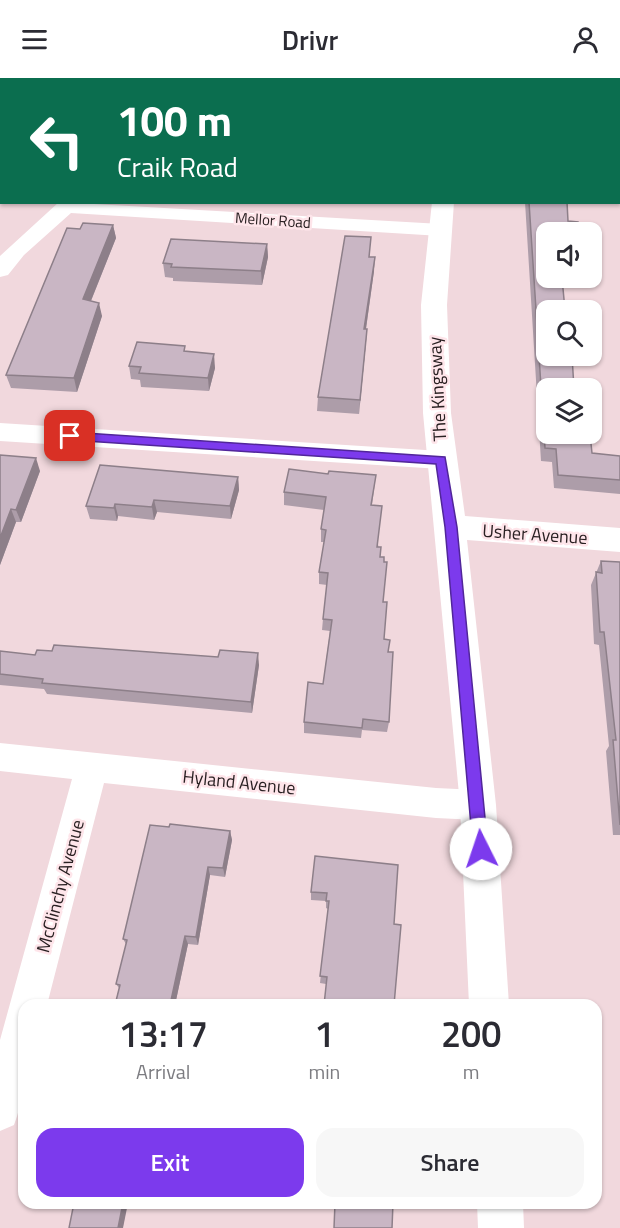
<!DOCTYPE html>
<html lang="en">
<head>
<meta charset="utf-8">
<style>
  :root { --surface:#fff; --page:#f7f7f7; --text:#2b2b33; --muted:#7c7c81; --accent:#7c3aed }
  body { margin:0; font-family:"Titillium Web",sans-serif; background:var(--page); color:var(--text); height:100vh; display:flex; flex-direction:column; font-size:22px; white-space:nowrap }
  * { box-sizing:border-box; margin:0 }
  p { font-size:20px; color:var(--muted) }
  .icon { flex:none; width:33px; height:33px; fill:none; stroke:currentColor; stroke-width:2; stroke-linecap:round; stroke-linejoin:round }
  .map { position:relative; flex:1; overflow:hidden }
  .panel { position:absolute; left:18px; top:921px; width:584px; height:210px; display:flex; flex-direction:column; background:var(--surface); border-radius:18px; box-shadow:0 2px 4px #0004 }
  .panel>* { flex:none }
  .hud { position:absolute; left:0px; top:0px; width:621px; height:126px; box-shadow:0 2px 4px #0004; background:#0b6e4f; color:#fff; overflow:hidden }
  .buttons { position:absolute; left:536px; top:144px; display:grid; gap:12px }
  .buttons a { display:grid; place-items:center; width:66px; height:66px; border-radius:12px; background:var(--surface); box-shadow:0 2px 4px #0004; font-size:30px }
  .pin { position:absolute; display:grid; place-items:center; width:51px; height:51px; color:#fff; margin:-26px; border-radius:12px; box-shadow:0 3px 9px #0006 }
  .me { position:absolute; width:66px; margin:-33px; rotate:356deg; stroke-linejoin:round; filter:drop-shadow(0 0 4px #0008) }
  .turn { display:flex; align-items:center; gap:21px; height:126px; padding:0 18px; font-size:27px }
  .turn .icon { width:78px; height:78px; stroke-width:2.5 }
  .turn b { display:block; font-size:42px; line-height:51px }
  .eta { display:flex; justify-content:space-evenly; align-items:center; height:102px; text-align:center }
  .eta b { font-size:36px; font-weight:600; line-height:42px }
  .cta { display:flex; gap:12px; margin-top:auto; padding:12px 18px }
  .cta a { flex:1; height:69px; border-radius:18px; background:var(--accent); color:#fff; font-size:24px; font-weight:600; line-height:69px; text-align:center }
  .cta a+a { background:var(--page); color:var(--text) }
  header { display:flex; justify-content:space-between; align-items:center; height:78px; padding:0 18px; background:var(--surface); font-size:27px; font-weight:600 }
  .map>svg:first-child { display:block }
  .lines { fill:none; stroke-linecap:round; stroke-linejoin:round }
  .street { fill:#fff; fill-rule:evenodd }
  .secondary { fill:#fff; fill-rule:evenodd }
  .wall { fill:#ad9da9 }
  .shaded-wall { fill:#8d7f89 }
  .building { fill:#c9b6c4; stroke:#8d7f89; stroke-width:1.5 }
  .route { fill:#7c3aed; stroke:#51269a; stroke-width:1.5 }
  .labels { text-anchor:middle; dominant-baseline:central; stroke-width:5; stroke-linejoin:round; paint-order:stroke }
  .far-street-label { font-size:15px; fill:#292022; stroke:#fee5ea }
  .street-label { font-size:18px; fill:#292022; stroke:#fee5ea }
</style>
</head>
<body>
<header><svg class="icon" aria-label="menu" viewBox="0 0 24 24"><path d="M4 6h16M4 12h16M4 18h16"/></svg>Drivr<svg class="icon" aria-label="person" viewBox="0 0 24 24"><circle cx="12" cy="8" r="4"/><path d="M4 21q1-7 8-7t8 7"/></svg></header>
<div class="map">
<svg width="620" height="1150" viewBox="0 0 620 1150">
  <rect width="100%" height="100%" fill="#f1d8dd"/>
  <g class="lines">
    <g class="street">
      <path d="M120 0H139L140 2H121Z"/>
      <path d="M167 0H191L166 2Z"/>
      <path d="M59 124 441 146 449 147 452 152 449 157 441 158 71 135 24 177 8 197 0 199V178Z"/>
      <path d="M0 345 441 373 450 375 454 382 450 389 441 391 0 363Z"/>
      <path d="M0 665 436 710 478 712 490 716 495 727 490 738 478 742 436 740 104 705 47 927H24C24 967 29 1009 14 1047L0 1053V962L72 701 0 693Z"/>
    </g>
    <g class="secondary">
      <path d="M393 0H413L414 2H394Z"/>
      <path d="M432 124H454L447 227 451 335 465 438 620 450V474L467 462 496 727 509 927H469L460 727 423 335 421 227Z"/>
      <path d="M477 1125H523L524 1150H478Z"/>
    </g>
  </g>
  <g class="wall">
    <path d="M13 0H70V2H15Z"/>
    <path d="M491 0H538L539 2H491Z"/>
    <path d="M525 124H567L546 154V310L592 375 620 378V416L554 410 552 384 541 383Z"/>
    <path d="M113 147 116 160 91 223 102 238 77 314 11 310 6 297 80 151Z"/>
    <path d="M267 166 268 179 262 207 173 203V200L165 199 163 185Z"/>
    <path d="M369 179 374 193 366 251H367L366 264 359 336 317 333 318 319Z"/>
    <path d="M186 273 215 290 209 313 141 309 140 302 131 301 129 288Z"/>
    <path d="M0 377 40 393 21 444H16L0 487Z"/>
    <path d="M328 396 376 397 372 427 380 479 383 524 384 561 388 574 389 644 387 654 362 652 361 660 304 655V644L323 606 330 553 322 552 323 541 327 507 319 506V494L324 464H321V451L324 432 284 427V414Z"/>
    <path d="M238 399 239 412 231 441 157 434 154 442 118 438 117 443 90 441 86 428Z"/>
    <path d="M601 483 620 484V757H613L606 673 609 668 599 567 594 566 591 507Z"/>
    <path d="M0 573 35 577 259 587 252 635 47 616 44 611 0 607Z"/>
    <path d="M169 749 230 753 232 762 225 799 210 797 198 867 188 866 175 927H115L119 910 116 906 126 866 123 861Z"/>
    <path d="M398 787 326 906 320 905 328 831 326 830V823L311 822V814Z"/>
  </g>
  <g class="shaded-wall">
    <path d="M62 0H70V2H61Z"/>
    <path d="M2 97V116L0 111V100Z"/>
    <path d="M113 147 116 160 86 235 83 221Z"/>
    <path d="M267 166 268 179 262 207 261 193Z"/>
    <path d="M375 179 374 193 364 264V251Z"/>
    <path d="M99 225 102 238 77 314 74 300Z"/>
    <path d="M367 251 366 264 359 336 360 322Z"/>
    <path d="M214 276 215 290 209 313 208 300Z"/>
    <path d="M36 380 40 393 21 444 16 432Z"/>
    <path d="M238 399 239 412 231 441 230 428Z"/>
    <path d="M154 422 157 434 154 442 152 429Z"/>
    <path d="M115 426 118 438 117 443 114 430Z"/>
    <path d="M11 431 16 444 0 487V460Z"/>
    <path d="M258 575 259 587 252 635 251 624Z"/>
    <path d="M230 753 232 762 225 799 223 790Z"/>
    <path d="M208 789 210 797 198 867 196 859Z"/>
    <path d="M185 858 188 866 175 927H170Z"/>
    <path d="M123 1125H128L123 1150H118Z"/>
  </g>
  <g class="building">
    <path d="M23 0H62L61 2H24Z"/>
    <rect x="315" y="0" width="35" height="2"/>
    <path d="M500 0H538L539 2H500Z"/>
    <path d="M1 38 2 97 0 100V40Z"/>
    <path d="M529 124H567L568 143 578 144V154H546V200H562L565 232H546V278H572L574 310H576H546V356H590L592 375 620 378V402L558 397 556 371 545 370Z"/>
    <path d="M83 145 113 147 83 221 99 225 74 300 6 297 67 150 80 151Z"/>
    <path d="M345 158 371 159 369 179H375L364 251H367L360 322 318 319Z"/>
    <path d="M171 161 267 166 261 193 171 189 172 186 163 185Z"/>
    <path d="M137 264 185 268 184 273 214 276 208 300 139 295 141 289 129 288Z"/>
    <path d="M0 377 36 380 16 432 11 431 0 460Z"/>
    <path d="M100 387 238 399 230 428 154 422 152 429 115 426 114 430 86 428Z"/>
    <path d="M289 391 328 396 329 393 376 397 371 427 382 428 377 469H381L380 479H384V484H387L383 524H387L384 561 390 562 388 574H393L389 644 363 641 362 650 304 644 308 604 323 606 332 542 323 541 328 495 319 494 326 452 321 451 326 419 284 414Z"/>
    <path d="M601 483 620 484V747L613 662H616L604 554H600L596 494 602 495Z"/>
    <path d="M54 567 218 579 220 572 258 575 251 624 42 605 43 601 0 596V573L35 577 37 572 52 573Z"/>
    <path d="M170 746 230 753 223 790 208 789 196 859 185 858 170 927H115L120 907 116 906 127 862 123 861 150 747 169 749Z"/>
    <path d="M315 778 398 787 394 846 401 847 394 927H324L327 899 320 898 329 823H326L327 815 311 814Z"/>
    <path d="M74 1125H123L118 1150H69Z"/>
    <path d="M335 1125H393L392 1150H334Z"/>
  </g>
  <path class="route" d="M70 354 445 379 457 449 488 771 486 776 481 778 475 776 473 771 445 449 436 386 70 362 64 358Z"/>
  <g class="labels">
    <g class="far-street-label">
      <text transform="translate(273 142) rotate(4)">Mellor Road</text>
    </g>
    <g class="street-label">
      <text transform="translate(437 311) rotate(-93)">The Kingsway</text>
      <text transform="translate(535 456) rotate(4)">Usher Avenue</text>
      <text transform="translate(239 704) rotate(6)">Hyland Avenue</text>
      <text transform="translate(60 808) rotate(-75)">McClinchy Avenue</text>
    </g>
  </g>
</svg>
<div class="buttons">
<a><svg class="icon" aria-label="sound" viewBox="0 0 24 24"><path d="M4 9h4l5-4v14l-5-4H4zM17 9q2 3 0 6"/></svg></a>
<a><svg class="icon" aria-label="search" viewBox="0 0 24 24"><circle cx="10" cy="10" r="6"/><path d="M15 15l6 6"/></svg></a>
<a><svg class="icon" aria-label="layers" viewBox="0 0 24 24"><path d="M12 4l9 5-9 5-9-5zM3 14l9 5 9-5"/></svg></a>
</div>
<div class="pin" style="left:70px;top:358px;background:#d93025"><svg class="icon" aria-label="arrive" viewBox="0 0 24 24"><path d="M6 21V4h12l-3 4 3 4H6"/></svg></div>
<svg class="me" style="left:481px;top:771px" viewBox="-20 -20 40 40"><circle r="19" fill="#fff"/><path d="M0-13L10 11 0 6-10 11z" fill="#7c3aed"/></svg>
<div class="hud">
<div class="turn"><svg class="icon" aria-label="left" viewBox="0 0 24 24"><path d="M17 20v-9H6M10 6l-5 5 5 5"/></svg><div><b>100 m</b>Craik Road</div></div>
</div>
<section class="panel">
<div class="eta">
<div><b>13:17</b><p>Arrival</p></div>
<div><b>1</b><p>min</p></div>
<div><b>200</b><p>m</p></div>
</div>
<div class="cta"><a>Exit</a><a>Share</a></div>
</section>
</div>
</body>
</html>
